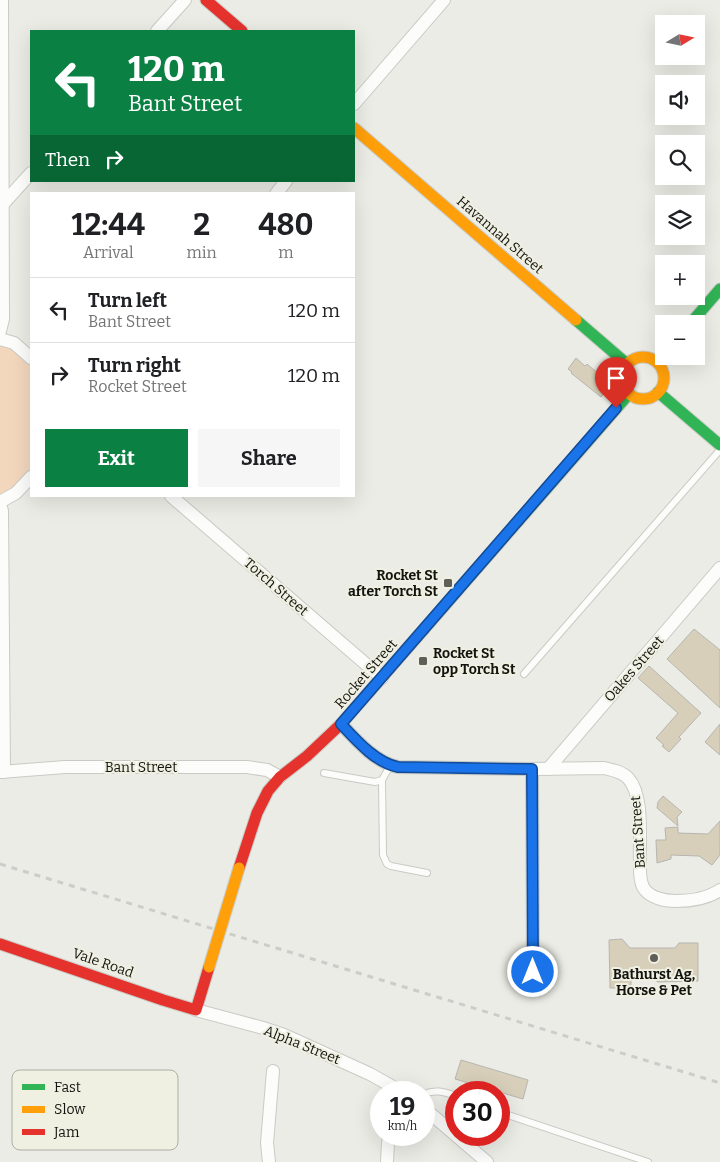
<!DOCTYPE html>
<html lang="en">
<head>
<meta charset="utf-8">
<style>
  :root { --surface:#fff; --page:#f6f6f6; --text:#202124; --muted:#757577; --line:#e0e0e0; --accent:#0b8043 }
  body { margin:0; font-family:Bitter,serif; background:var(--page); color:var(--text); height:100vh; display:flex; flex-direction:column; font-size:19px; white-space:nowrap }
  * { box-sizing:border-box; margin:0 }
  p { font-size:16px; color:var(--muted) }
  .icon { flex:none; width:28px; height:28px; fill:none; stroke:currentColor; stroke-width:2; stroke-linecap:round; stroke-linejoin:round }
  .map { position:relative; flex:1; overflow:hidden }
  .panel { position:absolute; left:30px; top:192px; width:325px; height:305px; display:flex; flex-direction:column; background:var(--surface); border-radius:0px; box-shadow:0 5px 20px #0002 }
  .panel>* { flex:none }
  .top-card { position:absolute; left:30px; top:30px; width:325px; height:152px; border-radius:0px; box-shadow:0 5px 20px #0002; background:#0b8043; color:#fff; overflow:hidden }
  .needle { width:32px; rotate:80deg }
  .fabs { position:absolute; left:655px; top:15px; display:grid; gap:10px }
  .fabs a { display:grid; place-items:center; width:50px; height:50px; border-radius:0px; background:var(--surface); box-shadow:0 5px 20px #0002; font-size:25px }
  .speed { position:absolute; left:370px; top:1081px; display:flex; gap:10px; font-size:25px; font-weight:700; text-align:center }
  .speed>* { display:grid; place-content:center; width:65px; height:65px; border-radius:50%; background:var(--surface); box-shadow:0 5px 20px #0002; line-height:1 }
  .speed small { font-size:12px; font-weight:400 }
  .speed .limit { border:8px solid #d22; background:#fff; color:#111 }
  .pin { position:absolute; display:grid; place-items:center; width:42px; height:42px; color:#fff; margin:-51px -21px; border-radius:50% 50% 50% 0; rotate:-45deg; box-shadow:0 0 5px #0007 }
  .pin .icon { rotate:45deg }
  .me { position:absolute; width:55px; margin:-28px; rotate:0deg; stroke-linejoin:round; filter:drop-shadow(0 0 4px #0008) }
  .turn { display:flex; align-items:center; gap:18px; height:105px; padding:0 15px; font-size:22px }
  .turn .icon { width:65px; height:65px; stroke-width:2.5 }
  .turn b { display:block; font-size:35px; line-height:42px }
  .then { display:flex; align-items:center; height:48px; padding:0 15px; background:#0003; gap:10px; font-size:19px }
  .eta { display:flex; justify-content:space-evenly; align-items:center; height:85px; text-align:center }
  .eta b { font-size:30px; font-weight:700; line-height:35px }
  .cta { display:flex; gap:10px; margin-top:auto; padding:10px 15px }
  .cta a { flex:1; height:58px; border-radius:0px; background:var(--accent); color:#fff; font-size:20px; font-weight:700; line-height:58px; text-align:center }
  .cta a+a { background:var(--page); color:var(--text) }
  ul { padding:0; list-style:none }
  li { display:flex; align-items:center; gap:15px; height:65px; padding:0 15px; border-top:1px solid var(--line) }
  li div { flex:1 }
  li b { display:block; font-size:19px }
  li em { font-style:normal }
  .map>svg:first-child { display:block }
  .green { fill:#f2d7bd }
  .building { fill:#d7cfb9; stroke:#b6b5b0 }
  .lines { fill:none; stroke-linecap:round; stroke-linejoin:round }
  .lane-casing { stroke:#cacac5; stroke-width:8 }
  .street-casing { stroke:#cacac5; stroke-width:14 }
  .fast-casing { stroke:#cacac5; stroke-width:13 }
  .slow-casing { stroke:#cacac5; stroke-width:13 }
  .jam-casing { stroke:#cacac5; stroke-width:13 }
  .lane { stroke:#fcfcfb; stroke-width:6 }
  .street { stroke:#fcfcfb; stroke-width:12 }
  .fast { stroke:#30b455; stroke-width:11 }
  .slow { stroke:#ff9f0a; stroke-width:11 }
  .jam { stroke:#e5322d; stroke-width:11 }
  .rail { stroke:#ccccca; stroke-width:3; stroke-dasharray:6 6; stroke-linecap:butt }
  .slow-bridge-casing { stroke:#cacac5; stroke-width:13; stroke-linecap:butt }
  .slow-bridge { stroke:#ff9f0a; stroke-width:11 }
  .route-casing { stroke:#114b97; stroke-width:12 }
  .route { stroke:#1a73e8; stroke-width:9 }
  .poi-dot { fill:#5f5f5a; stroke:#eff0e2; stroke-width:2 }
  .labels { text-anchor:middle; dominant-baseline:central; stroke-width:4; stroke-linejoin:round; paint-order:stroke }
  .street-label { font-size:14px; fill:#13130f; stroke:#eff0e2 }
  .poi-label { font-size:14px; font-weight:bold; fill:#13130f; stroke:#eff0e2; text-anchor:end }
  .key { fill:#eff0e2; stroke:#adaea3; stroke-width:1 }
  .key-label { font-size:14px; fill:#13130f }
</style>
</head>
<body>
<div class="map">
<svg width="720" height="1162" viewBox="0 0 720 1162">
  <rect width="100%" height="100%" fill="#ecece6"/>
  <path class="green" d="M0 339 31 358V477L0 502Z"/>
  <g class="building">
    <path d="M576 358 585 366 587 364 600 375 604 370 611 376V385L601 397 571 373 572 372 568 369Z"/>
    <path d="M694 629 720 650V708L667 659Z"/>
    <path d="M649 666 701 713 679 737 681 739 669 752 662 746 664 745 656 738 678 713 638 678Z"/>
    <path d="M720 724V755L705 742Z"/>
    <path d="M663 796 682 812 677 817 678 826 657 808 658 802Z"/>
    <path d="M720 821V855L712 865 699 856 671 855V859L657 863 656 840H666L665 828 678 827V833L708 834Z"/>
    <path d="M622 939 630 948H675L679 943H698V981L657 982V975H631V988H610L609 940Z"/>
    <path d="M461 1060 528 1080 523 1099 455 1079Z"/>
  </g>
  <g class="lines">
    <defs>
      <g id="lane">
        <path d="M524 674 720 450"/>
        <path d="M324 773 375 782 382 780 390 766"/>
        <path d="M382 780 383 855 387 864 391 866 427 873"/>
        <path d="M424 1094C436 1089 444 1092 456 1096"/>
        <path d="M499 1112 648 1162"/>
      </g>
      <g id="street">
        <path d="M157 31 185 0"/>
        <path d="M354 104 444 0"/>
        <path d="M276 194 286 181"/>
        <path d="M3 204 31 173"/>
        <path d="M0 331 3 319 2 0"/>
        <path d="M0 339 14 343 31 358"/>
        <path d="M171 496 382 678"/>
        <path d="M0 502 16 493 31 477"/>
        <path d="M0 504 2 511 4 772"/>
        <path d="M341 724C356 740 376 763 398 767L532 769 604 768C613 770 622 772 628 778 644 795 639 838 640 860 640 869 639 879 643 887 649 898 665 901 676 901 692 901 707 899 720 890"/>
        <path d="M532 769 533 972"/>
        <path d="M548 769 720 568"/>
        <path d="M0 772 65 767H247L267 770 280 777"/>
        <path d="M196 1010 263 1028 284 1035 370 1074 402 1092"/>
        <path d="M424 1108 487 1162"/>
        <path d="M269 1162 267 1143 273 1071"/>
        <path d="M387 1162 388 1142 392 1135"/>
      </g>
      <g id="fast">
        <path d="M576 320 627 364"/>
        <path d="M690 324 720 289"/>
        <path d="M658 392 720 445"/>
        <path d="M424 629 629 394"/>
      </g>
      <g id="slow">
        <path d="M354 128 576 320"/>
        <circle cx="643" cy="378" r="21"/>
      </g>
      <g id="jam">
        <path d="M206 0 242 31"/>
        <path d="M239 868 257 813 268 791 280 777 307 756 341 724 424 629"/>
        <path d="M0 944 163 1000 196 1010 209 967"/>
      </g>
    </defs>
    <use href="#lane" class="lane-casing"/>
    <use href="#street" class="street-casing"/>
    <use href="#fast" class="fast-casing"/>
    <use href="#slow" class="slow-casing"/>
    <use href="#jam" class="jam-casing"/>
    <use href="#lane" class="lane"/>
    <use href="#street" class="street"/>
    <use href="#fast" class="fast"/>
    <use href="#slow" class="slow"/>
    <use href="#jam" class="jam"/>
    <path class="rail" d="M0 864 720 1083"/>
    <defs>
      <path id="slow-bridge" d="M209 967 239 868"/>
    </defs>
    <use href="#slow-bridge" class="slow-bridge-casing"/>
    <use href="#slow-bridge" class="slow-bridge"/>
  </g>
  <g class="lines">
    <defs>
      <path id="route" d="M533 972 532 769 398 767C376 763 356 740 341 724L616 408"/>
    </defs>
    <use href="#route" class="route-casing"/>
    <use href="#route" class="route"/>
  </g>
  <g class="poi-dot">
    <rect x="443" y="578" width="10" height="10" rx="2.5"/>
    <rect x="418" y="656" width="10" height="10" rx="2.5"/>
    <circle cx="654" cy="958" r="5"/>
  </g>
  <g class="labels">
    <g class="street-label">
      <text transform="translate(500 235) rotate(41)">Havannah Street</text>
      <text transform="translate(276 587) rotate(41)">Torch Street</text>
      <text transform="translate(634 669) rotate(-49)">Oakes Street</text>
      <text transform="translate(366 674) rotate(-49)">Rocket Street</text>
      <text x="141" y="767">Bant Street</text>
      <text transform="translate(638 832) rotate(-94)">Bant Street</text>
      <text transform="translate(103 963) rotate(19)">Vale Road</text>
      <text transform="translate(302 1045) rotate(22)">Alpha Street</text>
    </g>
    <g class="poi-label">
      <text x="438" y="575">Rocket St<tspan x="438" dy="16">after Torch St</tspan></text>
      <text x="433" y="653" text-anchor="start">Rocket St<tspan x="433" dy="16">opp Torch St</tspan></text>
      <text x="654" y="974" text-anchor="middle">Bathurst Ag,<tspan x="654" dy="16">Horse &amp; Pet</tspan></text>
    </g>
  </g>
  <rect x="12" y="1070" width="166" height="80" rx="8" class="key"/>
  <rect x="22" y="1084" width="23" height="6" fill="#30b455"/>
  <rect x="22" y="1106" width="23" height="7" fill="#ff9f0a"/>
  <rect x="22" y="1129" width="23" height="6" fill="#e5322d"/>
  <g class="key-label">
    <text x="54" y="1092">Fast</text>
    <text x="54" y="1114">Slow</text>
    <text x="54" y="1137">Jam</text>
  </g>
</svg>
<div class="fabs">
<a><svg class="needle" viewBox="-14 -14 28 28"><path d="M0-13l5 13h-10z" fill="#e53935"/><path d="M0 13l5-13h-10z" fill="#757577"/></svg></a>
<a><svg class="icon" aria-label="sound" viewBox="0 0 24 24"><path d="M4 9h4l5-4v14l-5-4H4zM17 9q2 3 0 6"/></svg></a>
<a><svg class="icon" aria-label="search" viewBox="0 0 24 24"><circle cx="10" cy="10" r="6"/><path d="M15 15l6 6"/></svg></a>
<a><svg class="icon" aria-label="layers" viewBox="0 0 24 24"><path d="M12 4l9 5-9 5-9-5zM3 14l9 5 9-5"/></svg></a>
<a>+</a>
<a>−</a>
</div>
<div class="speed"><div>19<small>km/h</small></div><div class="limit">30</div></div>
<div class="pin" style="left:616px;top:408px;background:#d93025"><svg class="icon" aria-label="arrive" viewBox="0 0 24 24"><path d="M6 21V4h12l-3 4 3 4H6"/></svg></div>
<svg class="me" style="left:533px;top:972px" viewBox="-20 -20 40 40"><circle r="17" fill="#1a73e8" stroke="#fff" stroke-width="3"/><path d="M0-11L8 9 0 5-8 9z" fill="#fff"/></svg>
<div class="top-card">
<div class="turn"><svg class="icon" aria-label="left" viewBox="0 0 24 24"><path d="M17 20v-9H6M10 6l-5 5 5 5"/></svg><div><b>120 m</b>Bant Street</div></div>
<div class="then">Then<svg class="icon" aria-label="right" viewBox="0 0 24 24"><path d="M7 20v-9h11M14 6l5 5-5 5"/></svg></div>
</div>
<section class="panel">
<div class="eta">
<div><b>12:44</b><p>Arrival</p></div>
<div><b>2</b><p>min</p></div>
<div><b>480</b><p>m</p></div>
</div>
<ul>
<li><svg class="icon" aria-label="left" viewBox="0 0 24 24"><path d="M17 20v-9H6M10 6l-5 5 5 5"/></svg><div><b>Turn left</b><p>Bant Street</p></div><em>120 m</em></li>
<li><svg class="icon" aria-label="right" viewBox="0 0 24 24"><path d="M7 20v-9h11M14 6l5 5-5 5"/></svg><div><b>Turn right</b><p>Rocket Street</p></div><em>120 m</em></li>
</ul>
<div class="cta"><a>Exit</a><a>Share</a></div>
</section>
</div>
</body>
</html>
